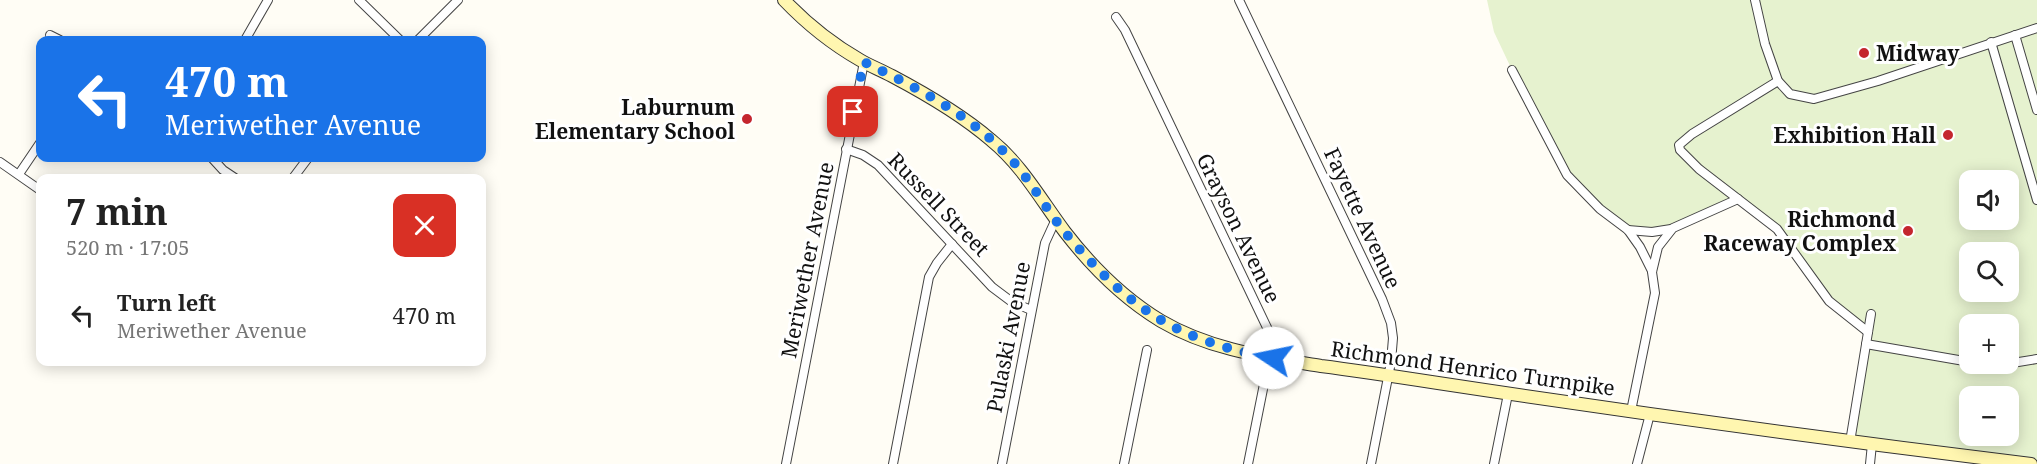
<!DOCTYPE html>
<html lang="en">
<head>
<meta charset="utf-8">
<style>
  :root { --surface:#fff; --page:#f2f2f2; --text:#222; --muted:#767676 }
  body { margin:0; font-family:"Noto Serif",serif; background:var(--page); color:var(--text); height:100vh; display:flex; flex-direction:column; font-size:22px; white-space:nowrap }
  * { box-sizing:border-box; margin:0 }
  p { font-size:20px; color:var(--muted) }
  .icon { flex:none; width:33px; height:33px; fill:none; stroke:currentColor; stroke-width:2; stroke-linecap:round; stroke-linejoin:round }
  .map { position:relative; flex:1; overflow:hidden }
  .details { position:absolute; left:36px; top:174px; width:450px; height:192px; display:flex; flex-direction:column; background:var(--surface); border-radius:12px; box-shadow:0 3px 15px #0003 }
  .details>* { flex:none }
  .top-card { position:absolute; left:36px; top:36px; width:450px; height:126px; border-radius:12px; box-shadow:0 3px 15px #0003; background:#1a73e8; color:#fff; overflow:hidden }
  .controls { position:absolute; left:1959px; top:170px; display:grid; gap:12px }
  .controls a { display:grid; place-items:center; width:60px; height:60px; border-radius:12px; background:var(--surface); box-shadow:0 3px 15px #0003; font-size:30px }
  .pin { position:absolute; display:grid; place-items:center; width:51px; height:51px; color:#fff; margin:-26px; border-radius:12px; box-shadow:0 3px 9px #0006 }
  .me { position:absolute; width:66px; margin:-33px; rotate:281deg; stroke-linejoin:round; filter:drop-shadow(0 0 4px #0008) }
  .turn { display:flex; align-items:center; gap:21px; height:126px; padding:0 30px; font-size:27px }
  .turn .icon { width:78px; height:78px; stroke-width:2.5 }
  .turn b { display:block; font-size:42px; line-height:51px }
  .round { display:grid; place-items:center; flex:none; width:63px; height:63px; border-radius:12px; background:var(--page) }
  .head { display:flex; align-items:center; justify-content:space-between; height:102px; padding:0 30px }
  h1 { font-size:36px; font-weight:700; line-height:45px }
  ul { padding:0; list-style:none }
  li { display:flex; align-items:center; gap:18px; height:78px; padding:0 30px }
  li div { flex:1 }
  li b { display:block; font-size:22px }
  li em { font-style:normal }
  .map>svg:first-child { display:block }
  .pitch { fill:#e6f2cf; fill-rule:evenodd }
  .lines { fill:none; stroke-linecap:round; stroke-linejoin:round }
  .street-casing { stroke:#444; stroke-width:10 }
  .secondary-casing { stroke:#333; stroke-width:14 }
  .street { stroke:#fff; stroke-width:8 }
  .secondary { stroke:#fff6b0; stroke-width:12 }
  .route { stroke:#1a73e8; stroke-width:10; stroke-dasharray:0 18 }
  .poi-dot { fill:#c4262e; stroke:#fff; stroke-width:2 }
  .labels { text-anchor:middle; dominant-baseline:central; stroke-width:6; stroke-linejoin:round; paint-order:stroke }
  .poi-label { font-size:21px; font-weight:bold; fill:#111; stroke:#fff; text-anchor:end }
  .street-label { font-size:21px; fill:#111; stroke:#fff }
</style>
</head>
<body>
<div class="map">
<svg width="2037" height="464" viewBox="0 0 2037 464">
  <rect width="100%" height="100%" fill="#fffdf5"/>
  <path class="pitch" d="M1487 0H2037V464L1850 442 1868 332 1835 305 1782 234 1738 199 1673 228 1628 230 1567 175 1512 70 1494 32ZM1970 180H2008V219H1970ZM1970 252H2008V291H1970ZM1970 324H2008V363H1970ZM1970 396H2008V435H1970Z"/>
  <g class="lines">
    <defs>
      <g id="street">
        <path d="M359 0 400 40"/>
        <path d="M1239 0 1382 299 1391 323 1393 338 1391 362 1371 464"/>
        <path d="M1755 0 1765 44 1778 81 1790 94 1814 99 1878 81 2037 28"/>
        <path d="M1116 17 1125 30 1272 338 1273 358 1265 379 1248 464"/>
        <path d="M50 35 60 40"/>
        <path d="M2015 35 2037 110"/>
        <path d="M245 40 268 0"/>
        <path d="M418 40 458 0"/>
        <path d="M1991 42 2037 200"/>
        <path d="M1512 70 1567 175 1600 209 1628 230 1640 247 1652 271"/>
        <path d="M1778 81 1692 134 1679 145 1680 150 1699 169 1777 229 1829 301 1868 332"/>
        <path d="M846 149 863 155 878 165 992 287 1012 302 1031 310"/>
        <path d="M212 158 223 170 235 178"/>
        <path d="M0 162 40 190"/>
        <path d="M19 174 40 143"/>
        <path d="M293 178 308 158"/>
        <path d="M1628 230 1652 232 1671 229"/>
        <path d="M1866 344 1970 362"/>
        <path d="M1979 363 2000 365 2037 359"/>
        <path d="M1631 411 1655 293 1652 272 1658 247 1673 228 1738 199"/>
        <path d="M1850 442 1871 314"/>
        <path d="M786 464 864 62"/>
        <path d="M893 464 929 277 937 263 952 244"/>
        <path d="M1002 464 1045 243 1056 219"/>
        <path d="M1124 464 1147 350"/>
        <path d="M1494 464 1508 394"/>
        <path d="M1637 464 1650 414"/>
        <path d="M1870 464 1872 444"/>
      </g>
      <path id="secondary" d="M784 0C807 24 832 44 860 60 870 66 881 70 892 76 926 94 961 114 991 140 1022 165 1041 200 1065 232 1092 267 1123 298 1161 321 1210 350 1266 357 1321 366 1360 371 1399 377 1438 383 1636 413 1833 440 2031 464"/>
    </defs>
    <use href="#street" class="street-casing"/>
    <use href="#secondary" class="secondary-casing"/>
    <use href="#street" class="street"/>
    <use href="#secondary" class="secondary"/>
  </g>
  <g class="lines">
    <path class="route" d="M853 112 864 62C915 87 969 114 1008 156 1031 180 1046 210 1068 236 1130 309 1177 341 1273 358"/>
  </g>
  <g class="poi-dot">
    <circle cx="1864" cy="53" r="6"/>
    <circle cx="747" cy="119" r="6"/>
    <circle cx="1948" cy="135" r="6"/>
    <circle cx="1908" cy="231" r="6"/>
  </g>
  <g class="labels">
    <g class="poi-label">
      <text x="1876" y="53" text-anchor="start">Midway</text>
      <text x="735" y="107">Laburnum<tspan x="735" dy="24">Elementary School</tspan></text>
      <text x="1936" y="135">Exhibition Hall</text>
      <text x="1896" y="219">Richmond<tspan x="1896" dy="24">Raceway Complex</tspan></text>
    </g>
    <g class="street-label">
      <text transform="translate(939 204) rotate(46)">Russell Street</text>
      <text transform="translate(1363 218) rotate(65)">Fayette Avenue</text>
      <text transform="translate(1239 228) rotate(64)">Grayson Avenue</text>
      <text transform="translate(807 260) rotate(-79)">Meriwether Avenue</text>
      <text transform="translate(1008 337) rotate(-79)">Pulaski Avenue</text>
      <text transform="translate(1473 368) rotate(8)">Richmond Henrico Turnpike</text>
    </g>
  </g>
</svg>
<div class="controls">
<a><svg class="icon" aria-label="sound" viewBox="0 0 24 24"><path d="M4 9h4l5-4v14l-5-4H4zM17 9q2 3 0 6"/></svg></a>
<a><svg class="icon" aria-label="search" viewBox="0 0 24 24"><circle cx="10" cy="10" r="6"/><path d="M15 15l6 6"/></svg></a>
<a>+</a>
<a>−</a>
</div>
<div class="pin" style="left:853px;top:112px;background:#d93025"><svg class="icon" aria-label="arrive" viewBox="0 0 24 24"><path d="M6 21V4h12l-3 4 3 4H6"/></svg></div>
<svg class="me" style="left:1273px;top:358px" viewBox="-20 -20 40 40"><circle r="19" fill="#fff"/><path d="M0-13L10 11 0 6-10 11z" fill="#1a73e8"/></svg>
<div class="top-card">
<div class="turn"><svg class="icon" aria-label="left" viewBox="0 0 24 24"><path d="M17 20v-9H6M10 6l-5 5 5 5"/></svg><div><b>470 m</b>Meriwether Avenue</div></div>
</div>
<section class="details">
<div class="head"><div><h1>7 min</h1><p>520 m · 17:05</p></div><a class="round" style="background:#d93025;color:#fff"><svg class="icon" aria-label="close" viewBox="0 0 24 24"><path d="M6 6l12 12M18 6L6 18"/></svg></a></div>
<ul>
<li><svg class="icon" aria-label="left" viewBox="0 0 24 24"><path d="M17 20v-9H6M10 6l-5 5 5 5"/></svg><div><b>Turn left</b><p>Meriwether Avenue</p></div><em>470 m</em></li>
</ul>
</section>
</div>
</body>
</html>
